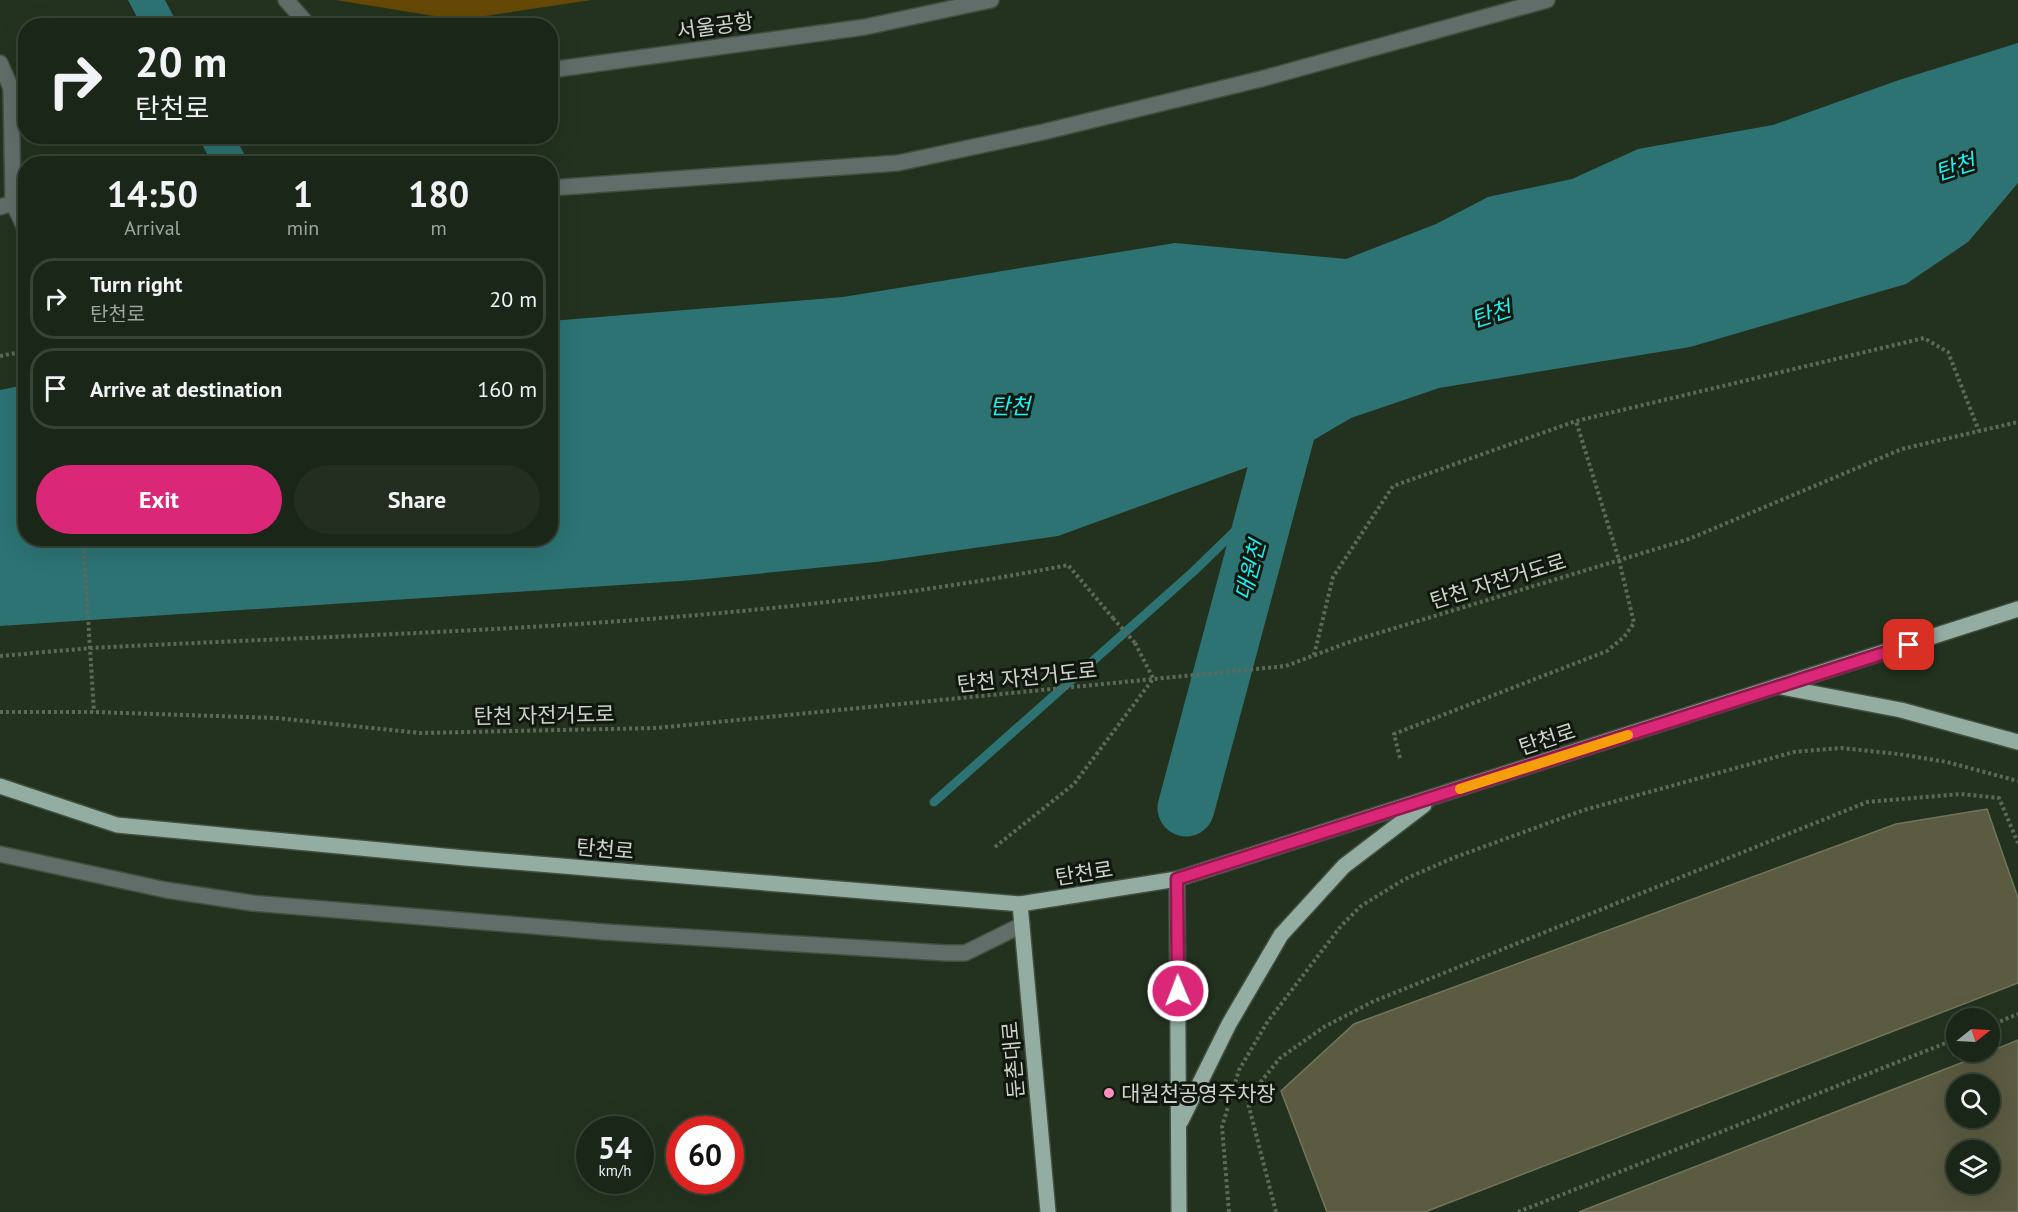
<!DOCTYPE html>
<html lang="en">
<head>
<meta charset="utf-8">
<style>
  :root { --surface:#1a2617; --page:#232e20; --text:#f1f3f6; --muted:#9fa5a1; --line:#384336; --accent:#db2777 }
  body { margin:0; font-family:"PT Sans","Noto Sans KR",sans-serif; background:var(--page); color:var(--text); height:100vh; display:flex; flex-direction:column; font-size:22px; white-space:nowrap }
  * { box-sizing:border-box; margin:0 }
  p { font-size:20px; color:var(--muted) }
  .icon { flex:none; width:33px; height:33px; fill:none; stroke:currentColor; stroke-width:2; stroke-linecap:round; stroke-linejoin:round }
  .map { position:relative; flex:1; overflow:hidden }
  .details { position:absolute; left:18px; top:156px; width:540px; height:390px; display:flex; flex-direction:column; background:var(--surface); border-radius:24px; box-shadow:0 6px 24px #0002,0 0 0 2px var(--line) }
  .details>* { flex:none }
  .banner { position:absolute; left:18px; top:18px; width:540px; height:126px; border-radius:24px; box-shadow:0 6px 24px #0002,0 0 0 2px var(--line); background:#1a2617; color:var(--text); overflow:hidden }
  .needle { width:39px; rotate:72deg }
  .controls { position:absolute; left:1946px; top:1008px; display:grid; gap:12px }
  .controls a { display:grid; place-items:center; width:54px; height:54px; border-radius:50%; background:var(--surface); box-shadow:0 6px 24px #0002,0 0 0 2px var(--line); font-size:30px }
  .speed { position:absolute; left:576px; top:1116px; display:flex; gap:12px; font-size:30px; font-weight:700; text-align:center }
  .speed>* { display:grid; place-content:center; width:78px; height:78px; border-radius:50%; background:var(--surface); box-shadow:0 6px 24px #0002,0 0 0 2px var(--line); line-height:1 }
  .speed small { font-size:15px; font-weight:400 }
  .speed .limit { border:9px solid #d22; background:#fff; color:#111 }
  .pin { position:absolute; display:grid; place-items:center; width:51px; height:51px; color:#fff; margin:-26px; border-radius:12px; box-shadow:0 3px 9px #0006 }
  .me { position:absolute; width:66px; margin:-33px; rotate:359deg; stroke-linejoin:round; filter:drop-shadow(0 0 4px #0008) }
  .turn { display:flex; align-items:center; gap:21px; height:126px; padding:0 18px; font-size:27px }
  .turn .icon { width:78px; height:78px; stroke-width:2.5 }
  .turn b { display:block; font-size:42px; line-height:51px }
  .eta { display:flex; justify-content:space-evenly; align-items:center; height:102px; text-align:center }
  .eta b { font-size:36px; font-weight:700; line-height:42px }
  .button { display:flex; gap:12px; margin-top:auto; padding:12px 18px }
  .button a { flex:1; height:69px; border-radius:36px; background:var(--accent); color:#fff; font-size:24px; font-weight:700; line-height:69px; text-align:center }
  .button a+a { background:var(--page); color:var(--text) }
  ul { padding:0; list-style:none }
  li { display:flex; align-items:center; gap:18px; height:81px; margin:0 12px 9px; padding:0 6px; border:3px solid var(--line); border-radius:24px }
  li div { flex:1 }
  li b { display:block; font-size:22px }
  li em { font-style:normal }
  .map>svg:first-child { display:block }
  .green { fill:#664907 }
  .water { fill:#2d7374 }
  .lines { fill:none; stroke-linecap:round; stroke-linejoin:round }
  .stream { stroke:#2d7374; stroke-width:9 }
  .river { stroke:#2d7374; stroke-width:57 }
  .building { fill:#5b5b42; stroke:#73755b; stroke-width:1.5; fill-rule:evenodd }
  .minor-casing { stroke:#414f3e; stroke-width:18 }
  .major-casing { stroke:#414f3e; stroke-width:18 }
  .path { stroke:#5c6958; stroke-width:4; stroke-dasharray:3 3; stroke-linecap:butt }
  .minor { stroke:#616d68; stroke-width:15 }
  .major { stroke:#94ada2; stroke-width:15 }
  .path-bridge { stroke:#5c6958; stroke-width:4; stroke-dasharray:3 3; stroke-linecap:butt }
  .route-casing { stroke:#8e194d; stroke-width:15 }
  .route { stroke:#db2777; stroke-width:10 }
  .slow { stroke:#f59e0b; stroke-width:10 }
  .poi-dot { fill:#fe8ebd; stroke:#11170f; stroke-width:2 }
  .labels { text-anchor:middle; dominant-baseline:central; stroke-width:6; stroke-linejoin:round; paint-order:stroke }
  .street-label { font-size:21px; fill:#ccd5c9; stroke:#11170f }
  .poi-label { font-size:21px; fill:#ccd5c9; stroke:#11170f; text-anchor:start }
  .water-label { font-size:22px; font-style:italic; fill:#1cf2f4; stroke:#11170f }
</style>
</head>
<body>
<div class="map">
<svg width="2018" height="1212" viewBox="0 0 2018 1212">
  <rect width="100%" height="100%" fill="#23321f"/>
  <path class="green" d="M336 0H591L459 20Z"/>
  <g class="water">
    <path d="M128 0H165L178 25H141Z"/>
    <path d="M2018 43V183L1968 242 1906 284 1690 347 1439 388 1351 418 1300 448 1058 536 876 562 695 580 0 626V390L25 385 26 538H550L551 321 843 297 1175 243 1346 259 1436 224 1488 197 1572 179 1638 149 1773 125 1899 80Z"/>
    <path d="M198 137H235L249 163H212Z"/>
  </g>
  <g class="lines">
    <path class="stream" d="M934 802 1194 571 1267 500"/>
    <path class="river" d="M1186 808 1297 393 1305 383"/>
  </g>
  <g class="building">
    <path d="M1987 809 2018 898V983L1425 1212H1327L1281 1091 1354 1024 1896 824Z"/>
    <path d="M2018 1040V1212H1579L1989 1052ZM1956 1084H1989V1118H1956ZM1956 1150H1989V1184H1956Z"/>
  </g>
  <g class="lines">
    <defs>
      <g id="minor">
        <path d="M286 0 309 26"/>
        <path d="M0 63 11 88 13 203 0 207"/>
        <path d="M550 70 865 27 991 0"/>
        <path d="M550 188 898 163 1043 132 1261 79 1547 0"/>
        <path d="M13 203 26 230"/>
        <path d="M0 854 166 890 252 903 605 932 946 953H965L1022 925"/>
      </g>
      <g id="major">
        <path d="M1781 687 1901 710 2018 742"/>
        <path d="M0 786 117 825 465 858 1020 904 1177 879 2018 609"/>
        <path d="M1177 879 1179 1212"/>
        <path d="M1020 904 1048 1212"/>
        <path d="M1181 1121 1229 1024 1281 935 1344 866 1424 805"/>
      </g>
    </defs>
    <use href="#minor" class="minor-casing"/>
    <use href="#major" class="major-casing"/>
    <g class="path">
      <path d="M0 356 26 351"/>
      <path d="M83 538 94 712"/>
      <path d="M1135 643 1153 678"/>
      <path d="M1314 655 1333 577 1393 486 1576 421 1924 338 1948 352 1979 431"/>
      <path d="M0 656 91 648C417 631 747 628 1068 565L1113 618"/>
      <path d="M0 712H94L276 718 420 733 656 728 1286 666 1352 641 1689 539 1902 449 2018 422"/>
      <path d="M1400 758 1394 734 1607 651 1624 637 1634 623 1619 560 1576 421"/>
      <path d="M995 847 1074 784 1153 679"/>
      <path d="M1989 1026 2018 1014"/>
      <path d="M1229 1212 1222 1127 1239 1070 1268 1021 1341 926 1361 906 1405 879 1453 858 1584 810 1794 752 1841 748 1898 754 1947 762 2018 781"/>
      <path d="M1276 1212 1247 1099 1280 1058 1324 1027 1372 1002 1867 802 1961 794 1999 798 2018 843"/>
      <path d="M1518 1212 1956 1039"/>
    </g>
    <use href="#minor" class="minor"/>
    <use href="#major" class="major"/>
    <path class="path-bridge" d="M1113 618 1135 643"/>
  </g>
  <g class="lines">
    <defs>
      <path id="route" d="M1178 991 1177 879 1909 645"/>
    </defs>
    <use href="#route" class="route-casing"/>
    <use href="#route" class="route"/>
    <path class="slow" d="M1460 789 1628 735"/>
  </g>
  <circle class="poi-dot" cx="1109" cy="1093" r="6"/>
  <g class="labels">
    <g class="street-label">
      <text transform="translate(715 26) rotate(-8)">서울공항</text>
      <text transform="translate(1498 581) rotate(-17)">탄천 자전거도로</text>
      <text transform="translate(1027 677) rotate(-6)">탄천 자전거도로</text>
      <text transform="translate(544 715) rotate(-1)">탄천 자전거도로</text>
      <text transform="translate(1547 739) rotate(-18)">탄천로</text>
      <text transform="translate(605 849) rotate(5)">탄천로</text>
      <text transform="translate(1084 873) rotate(-9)">탄천로</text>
      <text transform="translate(1013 1060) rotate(-95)">둔촌대로</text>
    </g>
    <g class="poi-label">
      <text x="1121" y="1093">대원천공영주차장</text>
    </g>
    <g class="water-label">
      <text transform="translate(1955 167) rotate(-18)">탄천</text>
      <text transform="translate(1491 314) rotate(-18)">탄천</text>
      <text x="1010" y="406">탄천</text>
      <text transform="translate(1250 570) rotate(-75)">대원천</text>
    </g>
  </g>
</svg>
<div class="controls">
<a><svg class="needle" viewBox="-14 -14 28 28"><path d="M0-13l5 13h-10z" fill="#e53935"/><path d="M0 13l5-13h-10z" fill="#9fa5a1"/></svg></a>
<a><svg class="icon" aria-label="search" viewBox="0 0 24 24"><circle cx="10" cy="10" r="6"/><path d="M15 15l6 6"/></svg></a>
<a><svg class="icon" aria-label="layers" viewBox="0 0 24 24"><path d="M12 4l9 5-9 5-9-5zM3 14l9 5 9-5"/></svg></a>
</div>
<div class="speed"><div>54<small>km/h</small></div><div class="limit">60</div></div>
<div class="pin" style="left:1909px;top:645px;background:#d93025"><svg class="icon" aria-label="arrive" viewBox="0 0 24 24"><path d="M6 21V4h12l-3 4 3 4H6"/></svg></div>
<svg class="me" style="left:1178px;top:991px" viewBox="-20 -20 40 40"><circle r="17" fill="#db2777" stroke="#fff" stroke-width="3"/><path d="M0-11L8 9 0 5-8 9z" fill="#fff"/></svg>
<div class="banner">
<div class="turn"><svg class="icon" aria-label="right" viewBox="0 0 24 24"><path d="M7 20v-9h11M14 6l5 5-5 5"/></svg><div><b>20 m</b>탄천로</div></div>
</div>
<section class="details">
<div class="eta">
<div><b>14:50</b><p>Arrival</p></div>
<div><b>1</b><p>min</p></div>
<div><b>180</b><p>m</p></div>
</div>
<ul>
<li><svg class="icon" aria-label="right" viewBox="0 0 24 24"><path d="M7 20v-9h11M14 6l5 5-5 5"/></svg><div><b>Turn right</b><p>탄천로</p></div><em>20 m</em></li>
<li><svg class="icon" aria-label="arrive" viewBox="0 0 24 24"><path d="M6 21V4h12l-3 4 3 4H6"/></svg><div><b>Arrive at destination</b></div><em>160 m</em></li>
</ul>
<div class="button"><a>Exit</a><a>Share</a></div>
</section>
</div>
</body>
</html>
